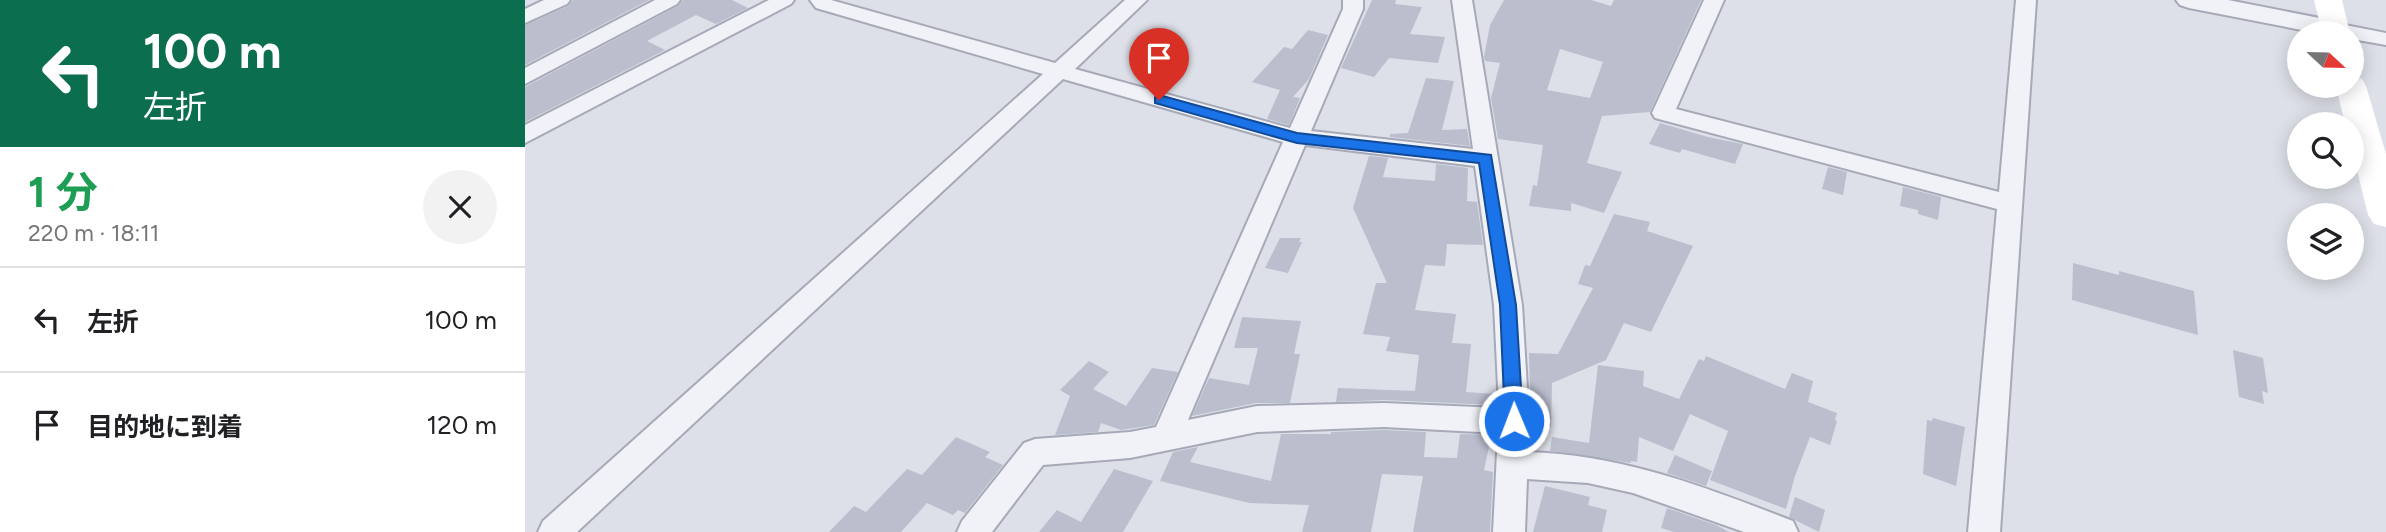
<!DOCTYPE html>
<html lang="ja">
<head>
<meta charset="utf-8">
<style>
  :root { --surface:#fff; --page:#f2f2f2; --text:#202124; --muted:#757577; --line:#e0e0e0 }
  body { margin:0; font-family:Figtree,"Noto Sans JP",sans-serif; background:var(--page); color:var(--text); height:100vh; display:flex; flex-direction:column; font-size:26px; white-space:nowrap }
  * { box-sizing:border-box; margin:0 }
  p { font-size:23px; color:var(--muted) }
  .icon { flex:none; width:38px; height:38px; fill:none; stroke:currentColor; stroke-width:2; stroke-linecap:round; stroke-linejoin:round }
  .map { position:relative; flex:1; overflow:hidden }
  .drawer { display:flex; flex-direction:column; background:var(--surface); width:525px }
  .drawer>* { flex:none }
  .banner { background:#0b6e4f; color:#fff; overflow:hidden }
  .needle { width:46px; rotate:112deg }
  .buttons { position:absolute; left:1762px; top:21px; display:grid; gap:14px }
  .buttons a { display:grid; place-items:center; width:77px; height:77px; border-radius:50%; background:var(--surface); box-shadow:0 4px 18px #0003; font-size:35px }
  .pin { position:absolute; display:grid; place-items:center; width:60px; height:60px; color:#fff; margin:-72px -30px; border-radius:50% 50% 50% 0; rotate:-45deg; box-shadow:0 0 7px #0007 }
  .pin .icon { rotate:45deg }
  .me { position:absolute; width:77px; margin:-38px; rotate:359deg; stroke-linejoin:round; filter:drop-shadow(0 0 5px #0008) }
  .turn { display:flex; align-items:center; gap:24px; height:147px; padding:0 28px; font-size:32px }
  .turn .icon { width:91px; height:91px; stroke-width:2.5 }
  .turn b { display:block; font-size:49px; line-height:60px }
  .round { display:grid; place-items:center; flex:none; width:74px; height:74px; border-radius:37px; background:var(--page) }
  .headline { display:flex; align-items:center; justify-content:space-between; height:119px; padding:0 28px }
  h1 { font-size:42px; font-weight:700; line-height:52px; color:#1e9e55 }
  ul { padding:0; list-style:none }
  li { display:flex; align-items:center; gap:21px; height:105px; padding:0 28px; border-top:2px solid var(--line) }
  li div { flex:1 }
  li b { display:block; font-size:26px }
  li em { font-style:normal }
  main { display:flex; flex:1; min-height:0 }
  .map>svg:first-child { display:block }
  .building { fill:#babecd; fill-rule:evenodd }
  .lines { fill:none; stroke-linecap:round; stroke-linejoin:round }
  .minor-casing { stroke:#a6a9b7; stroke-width:4 }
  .tertiary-casing { stroke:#a6a9b7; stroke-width:4 }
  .minor { fill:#f1f2f7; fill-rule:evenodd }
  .tertiary { fill:#f1f2f7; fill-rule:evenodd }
  .secondary { fill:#fff; fill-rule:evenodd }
  .route { fill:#1a73e8; stroke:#114b97; stroke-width:2 }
</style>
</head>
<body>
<main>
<section class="drawer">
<div class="banner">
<div class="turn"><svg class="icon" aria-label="left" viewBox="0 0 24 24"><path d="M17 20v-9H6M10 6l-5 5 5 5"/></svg><div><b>100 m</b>左折</div></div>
</div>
<div class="headline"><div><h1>1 分</h1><p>220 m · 18:11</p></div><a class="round"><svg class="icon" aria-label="close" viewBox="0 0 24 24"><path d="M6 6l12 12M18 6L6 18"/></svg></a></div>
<ul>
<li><svg class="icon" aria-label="left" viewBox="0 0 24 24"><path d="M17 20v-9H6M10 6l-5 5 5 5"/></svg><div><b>左折</b></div><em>100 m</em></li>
<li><svg class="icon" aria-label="arrive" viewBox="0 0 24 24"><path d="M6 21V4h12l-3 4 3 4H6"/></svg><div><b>目的地に到着</b></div><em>120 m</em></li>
</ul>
</section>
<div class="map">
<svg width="1861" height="532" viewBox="0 0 1861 532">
  <rect width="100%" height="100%" fill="#dee0e9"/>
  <g class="building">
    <path d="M48 0H124L0 65V25L43 6Z"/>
    <path d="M158 0H207L223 8 191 24 171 15 122 41 140 50 0 122V87L153 6Z"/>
    <path d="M847 0H871L870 4 897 7 885 34 920 37 913 63 864 58 849 77 816 68Z"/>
    <path d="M979 0H1066L1086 6 1089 0H1176L1125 112 1077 116 1062 163 1097 172 1079 213 1046 203V211L1004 206 1008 185 1012 186 1018 145 973 139 966 98 975 63 960 61 959 57 965 25ZM1035 49 1078 62 1065 98 1022 90Z"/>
    <path d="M783 30 803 35 784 79 768 97 775 98 764 125 742 119 755 90 727 82 759 47 767 49Z"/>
    <path d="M901 78 929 81 917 130 942 129 945 146 865 137V134L883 133Z"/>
    <path d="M1135 123 1183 137 1218 144 1210 164 1157 149 1155 153 1124 144Z"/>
    <path d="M844 156 863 158 858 177 910 181 911 164 943 168 942 201 952 202 958 245 922 244 920 266 900 265 890 310 931 314 927 343 946 344 941 392 970 394 969 405 859 400 811 402 813 388 890 391 894 355 861 351 865 337 838 334 851 283H862L828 208Z"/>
    <path d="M1303 167 1322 172 1318 195 1297 189Z"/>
    <path d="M1378 187 1416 197 1413 220 1393 214V210L1375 206Z"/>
    <path d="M1089 214 1125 222 1122 231 1168 246 1126 332 1099 323 1081 360 1027 383 1026 427 1006 426 1004 353 1033 354 1068 288 1053 284 1060 265 1065 266Z"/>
    <path d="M755 238H776L774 242H777L763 273 740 268Z"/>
    <path d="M1548 263 1594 275V271L1669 291 1673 335 1547 300Z"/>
    <path d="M717 317 776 321 769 354H775L765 403H731L667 416 684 378 724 385 733 348H709Z"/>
    <path d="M1708 350 1738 358 1743 393 1737 391 1739 404 1714 397Z"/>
    <path d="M1181 356 1260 389 1267 373 1288 381 1283 402 1312 413 1310 420 1312 421 1305 445 1285 437 1270 476 1261 509 1185 480 1203 431 1165 414 1148 451 1114 437 1112 462 1106 461V463L1025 451 1027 437 1064 443 1073 365 1119 371 1118 386 1154 399 1174 359 1179 361Z"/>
    <path d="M564 361 584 372 568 389 601 406 627 368 653 372 629 425 596 430 576 423 573 432 530 435 545 396 535 390Z"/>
    <path d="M1408 418 1440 427 1431 486 1398 474 1402 420 1407 421Z"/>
    <path d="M859 430 901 432 899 457 932 458 935 434 970 435V448L964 447 959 470 968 472 965 532H888L898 476 857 474 846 532H777L784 505 724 503 635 481 648 452 673 447 665 462 746 481 756 434H806V432Z"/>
    <path d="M431 437 465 452 460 457 478 465 440 513 433 510 428 515 402 503 376 532H304L329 506 341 512 382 469 397 475Z"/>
    <path d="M1150 455 1187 471 1181 486 1142 473Z"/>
    <path d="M589 469 628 481 598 532H514L532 510 556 522Z"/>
    <path d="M1020 486 1065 497 1063 505 1082 510 1077 532H1008Z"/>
    <path d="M1270 497 1300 510 1294 532 1264 517Z"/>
    <path d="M1142 508 1191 525 1204 532H1149L1136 528Z"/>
  </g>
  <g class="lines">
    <defs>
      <g id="minor">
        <path d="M19 0H45L42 4 0 23V9Z"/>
        <path d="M130 0H155L152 4 0 84V68Z"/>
        <path d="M244 0H269L266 4 0 143V125Z"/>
        <path d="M285 0H306L530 63 600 0H622L550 69 765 128 818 9V0H838V9L786 131 948 149 927 0H947L997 305 1004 421 1003 452C1099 455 1180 487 1268 521L1273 532H1219L1108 493 1063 483 1002 479 1000 532H968L973 433 859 427 732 432 605 458 518 465 467 532H432L437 521 499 443 510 439 605 432 631 427 758 142 538 79 52 532H13L18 521 518 74 291 8ZM780 145 950 166 969 305 974 408 859 403 732 406 663 420Z"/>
        <path d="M1179 0H1199L1151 109 1474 192 1491 0H1511L1475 532H1443L1472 209 1130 118 1127 113Z"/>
        <path d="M1810 23 1861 33V45L1827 39V33H1803L1800 29 1803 25Z"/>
      </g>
      <path id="tertiary" d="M1651 0H1703L1810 21 1819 23 1823 29 1820 33H1792L1664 8 1655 5Z"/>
    </defs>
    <use href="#minor" class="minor-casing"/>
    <use href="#tertiary" class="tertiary-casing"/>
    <use href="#minor" class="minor"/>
    <use href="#tertiary" class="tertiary"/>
    <g class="secondary">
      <path d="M1789 0H1817L1825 33H1797Z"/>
      <path d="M1827 77 1837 79 1841 86 1861 154V227L1849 224 1843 215 1827 150V124H1820L1811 86H1827Z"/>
    </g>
  </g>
  <path class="route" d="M634 95 772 133 966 155 991 305 998 421 995 426 989 429 983 426 980 421 975 305 954 163 772 143 630 103V97Z"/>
</svg>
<div class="buttons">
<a><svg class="needle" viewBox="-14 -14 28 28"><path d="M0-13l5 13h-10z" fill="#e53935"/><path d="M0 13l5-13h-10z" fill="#757577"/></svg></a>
<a><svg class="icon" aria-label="search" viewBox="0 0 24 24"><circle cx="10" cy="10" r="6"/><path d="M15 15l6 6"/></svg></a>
<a><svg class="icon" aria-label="layers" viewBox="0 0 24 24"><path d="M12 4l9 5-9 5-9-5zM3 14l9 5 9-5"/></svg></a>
</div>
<div class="pin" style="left:634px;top:100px;background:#d93025"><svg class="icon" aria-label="arrive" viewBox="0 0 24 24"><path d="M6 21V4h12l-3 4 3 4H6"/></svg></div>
<svg class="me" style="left:989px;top:421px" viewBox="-20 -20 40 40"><circle r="17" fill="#1a73e8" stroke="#fff" stroke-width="3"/><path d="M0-11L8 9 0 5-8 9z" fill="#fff"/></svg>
</div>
</main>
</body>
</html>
